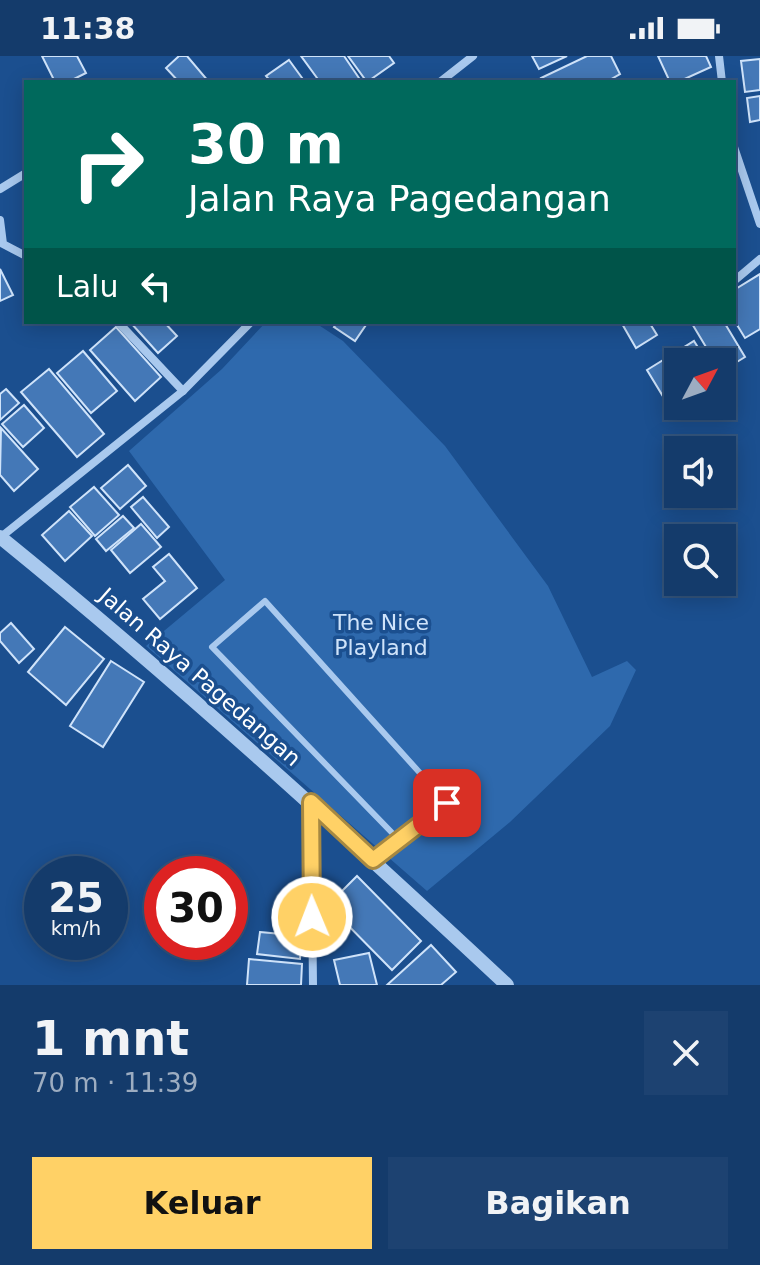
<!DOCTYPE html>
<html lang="id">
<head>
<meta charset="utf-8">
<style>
  :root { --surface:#143b6b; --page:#1d4271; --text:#f1f3f6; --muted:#9dadc1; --line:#33557e; --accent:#ffd166 }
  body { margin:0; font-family:"DejaVu Sans",sans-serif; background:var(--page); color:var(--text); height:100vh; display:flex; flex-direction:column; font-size:30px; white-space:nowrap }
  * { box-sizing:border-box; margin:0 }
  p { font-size:26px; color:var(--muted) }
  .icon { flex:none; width:44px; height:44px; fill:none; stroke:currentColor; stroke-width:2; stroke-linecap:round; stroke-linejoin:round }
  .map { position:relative; height:929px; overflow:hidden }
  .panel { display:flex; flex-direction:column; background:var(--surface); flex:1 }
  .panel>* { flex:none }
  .hud { position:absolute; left:24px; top:24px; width:712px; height:244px; border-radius:0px; box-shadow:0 4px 20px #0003,0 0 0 2px var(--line); background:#00695c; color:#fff; overflow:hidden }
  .needle { width:52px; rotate:49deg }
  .fabs { position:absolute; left:664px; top:292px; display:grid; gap:16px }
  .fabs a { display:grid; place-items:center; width:72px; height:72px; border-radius:0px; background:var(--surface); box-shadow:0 4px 20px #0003,0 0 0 2px var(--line); font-size:40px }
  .speed { position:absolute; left:24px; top:800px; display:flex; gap:16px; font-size:40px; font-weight:700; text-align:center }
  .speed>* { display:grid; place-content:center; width:104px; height:104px; border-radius:50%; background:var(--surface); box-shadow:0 4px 20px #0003,0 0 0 2px var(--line); line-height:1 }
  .speed small { font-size:20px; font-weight:400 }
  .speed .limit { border:12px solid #d22; background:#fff; color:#111 }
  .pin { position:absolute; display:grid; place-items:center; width:68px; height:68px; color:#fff; margin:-34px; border-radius:16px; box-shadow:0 4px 12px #0006 }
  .me { position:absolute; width:88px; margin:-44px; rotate:359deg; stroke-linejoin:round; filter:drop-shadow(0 0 6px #0008) }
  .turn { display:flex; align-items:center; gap:28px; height:168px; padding:0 32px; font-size:36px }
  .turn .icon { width:104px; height:104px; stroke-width:2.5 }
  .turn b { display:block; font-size:56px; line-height:68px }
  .then { display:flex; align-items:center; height:76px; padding:0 32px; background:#0003; gap:16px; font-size:30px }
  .round { display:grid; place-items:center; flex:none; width:84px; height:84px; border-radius:0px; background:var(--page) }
  .head { display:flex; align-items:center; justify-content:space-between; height:136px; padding:0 32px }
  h1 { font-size:48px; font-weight:700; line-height:60px }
  .button { display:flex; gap:16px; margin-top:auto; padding:16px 32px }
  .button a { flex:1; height:92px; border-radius:0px; background:var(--accent); color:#111; font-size:32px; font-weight:700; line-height:92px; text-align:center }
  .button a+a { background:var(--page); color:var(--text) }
  .status { display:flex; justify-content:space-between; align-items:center; height:56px; padding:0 40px; background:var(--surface); direction:ltr }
  .status svg { height:22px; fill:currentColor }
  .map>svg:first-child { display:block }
  .green { fill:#2e69ad }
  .building { fill:#4478b7; stroke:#cfe3fa; stroke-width:2 }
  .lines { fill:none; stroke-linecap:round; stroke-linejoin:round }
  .service { stroke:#a9c9ee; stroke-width:6 }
  .minor { stroke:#a9c9ee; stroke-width:8 }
  .tertiary { stroke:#a9c9ee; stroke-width:14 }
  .route-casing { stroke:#a68842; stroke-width:20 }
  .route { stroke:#ffd166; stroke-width:14 }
  .labels { text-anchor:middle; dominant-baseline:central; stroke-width:7; stroke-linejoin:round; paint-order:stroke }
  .park-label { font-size:22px; fill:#cfe3fa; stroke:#1b4f8f }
  .street-label { font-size:22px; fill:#fff; stroke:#1b4f8f }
</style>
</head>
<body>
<div class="status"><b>11:38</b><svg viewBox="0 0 49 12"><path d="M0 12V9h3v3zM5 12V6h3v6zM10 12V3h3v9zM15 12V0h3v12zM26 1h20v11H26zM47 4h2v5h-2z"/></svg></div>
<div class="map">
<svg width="760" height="929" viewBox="0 0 760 929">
  <rect width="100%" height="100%" fill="#1b4f8f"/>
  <path class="green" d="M266 266H314L343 285 445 390 548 530 592 621 627 605 636 614 610 670 510 766 427 835 146 590 225 524 129 395 222 313Z"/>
  <g class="building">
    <path d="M42 0H77L86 17 68 26H55Z"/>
    <path d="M179 0H187L209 26H179L166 12Z"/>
    <path d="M301 0H344L361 25 320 26Z"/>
    <path d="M348 0H389L394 7 367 26Z"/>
    <path d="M532 0H567L539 13Z"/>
    <path d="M587 0H611L620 18 606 26H543L541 22Z"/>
    <path d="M658 0H706L711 11 678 26H670Z"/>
    <path d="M760 3V34L745 36 741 5Z"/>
    <path d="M289 4 305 26H271L266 20Z"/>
    <path d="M760 40V64L750 66 747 42Z"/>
    <path d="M0 213 13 239 0 245Z"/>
    <path d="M760 218V273L745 282 734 264V234Z"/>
    <path d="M130 266H164L177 280 158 297Z"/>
    <path d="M338 266H368L355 285 334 271Z"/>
    <path d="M621 266H649L657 279 636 292Z"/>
    <path d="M691 266H724L745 301 722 315V306H715Z"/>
    <path d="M116 271 161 321 135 345 90 294Z"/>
    <path d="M694 285 707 306H678V333L664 342 647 314Z"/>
    <path d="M83 295 117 335 91 357 57 317Z"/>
    <path d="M49 313 104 378 77 401 21 336Z"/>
    <path d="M6 333 19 347 0 364V338Z"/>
    <path d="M24 349 44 372 23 391 2 368Z"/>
    <path d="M1 372 38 413 14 435 0 419Z"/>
    <path d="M128 409 146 430 120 453 101 432Z"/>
    <path d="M94 431 119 459 95 480 70 451Z"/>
    <path d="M143 441 169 471 157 482 131 451Z"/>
    <path d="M69 455 92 480 65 505 42 479Z"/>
    <path d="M123 460 134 472 106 495 96 483Z"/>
    <path d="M141 468 161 491 130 517 111 494Z"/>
    <path d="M169 498 197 532 160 563 143 543 165 525 153 511Z"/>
    <path d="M11 567 34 593 19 607 0 585V577Z"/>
    <path d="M65 571 104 603 66 649 28 616Z"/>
    <path d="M111 605 144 626 103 691 70 670Z"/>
    <path d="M357 820 421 885 392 914 328 849Z"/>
    <path d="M260 876 302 880 300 903 257 898Z"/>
    <path d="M431 889 456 916 441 929H387Z"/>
    <path d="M369 897 377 929H340L334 904Z"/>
    <path d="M249 903 302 908 301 929H247Z"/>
  </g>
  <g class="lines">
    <path class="service" d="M373 804 447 747 265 545 212 591 399 784"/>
    <g class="minor">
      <path d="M719 0 722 26"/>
      <path d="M440 26 473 0"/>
      <path d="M734 91 760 168"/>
      <path d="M0 133 26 117"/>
      <path d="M0 164 3 188 26 200"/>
      <path d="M734 225 760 203"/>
      <path d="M118 266 183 335"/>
      <path d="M1 481 183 335 251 266"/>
      <path d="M311 751 313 929"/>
    </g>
    <path class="tertiary" d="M0 481C175 623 342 775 507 929"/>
  </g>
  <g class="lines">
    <defs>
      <path id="route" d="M312 861 311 746 373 804 447 747"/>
    </defs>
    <use href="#route" class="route-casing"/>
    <use href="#route" class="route"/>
  </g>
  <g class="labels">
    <g class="park-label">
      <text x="381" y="566">The Nice<tspan x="381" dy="25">Playland</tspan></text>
    </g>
    <g class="street-label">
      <text transform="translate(200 621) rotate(41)">Jalan Raya Pagedangan</text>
    </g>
  </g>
</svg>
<div class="fabs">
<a><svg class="needle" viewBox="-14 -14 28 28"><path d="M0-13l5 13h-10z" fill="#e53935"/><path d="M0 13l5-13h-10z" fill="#9dadc1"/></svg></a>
<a><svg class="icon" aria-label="sound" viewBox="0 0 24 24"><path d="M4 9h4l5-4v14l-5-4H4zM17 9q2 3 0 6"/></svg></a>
<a><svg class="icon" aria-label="search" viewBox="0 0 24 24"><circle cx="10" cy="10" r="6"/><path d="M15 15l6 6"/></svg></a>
</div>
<div class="speed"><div>25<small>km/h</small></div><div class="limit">30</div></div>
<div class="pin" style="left:447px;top:747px;background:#d93025"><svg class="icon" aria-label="arrive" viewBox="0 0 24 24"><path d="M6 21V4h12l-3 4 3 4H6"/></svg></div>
<svg class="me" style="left:312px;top:861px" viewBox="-20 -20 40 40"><circle r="17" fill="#ffd166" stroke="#fff" stroke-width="3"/><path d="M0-11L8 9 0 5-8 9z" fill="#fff"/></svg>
<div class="hud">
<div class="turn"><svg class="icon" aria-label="right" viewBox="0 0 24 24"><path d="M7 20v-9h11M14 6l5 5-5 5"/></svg><div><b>30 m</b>Jalan Raya Pagedangan</div></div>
<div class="then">Lalu<svg class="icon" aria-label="left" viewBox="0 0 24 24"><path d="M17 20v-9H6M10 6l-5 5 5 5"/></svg></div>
</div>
</div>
<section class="panel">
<div class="head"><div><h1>1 mnt</h1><p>70 m · 11:39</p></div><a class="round"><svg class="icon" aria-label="close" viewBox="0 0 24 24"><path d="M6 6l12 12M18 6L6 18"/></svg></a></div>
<div class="button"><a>Keluar</a><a>Bagikan</a></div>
</section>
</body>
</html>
